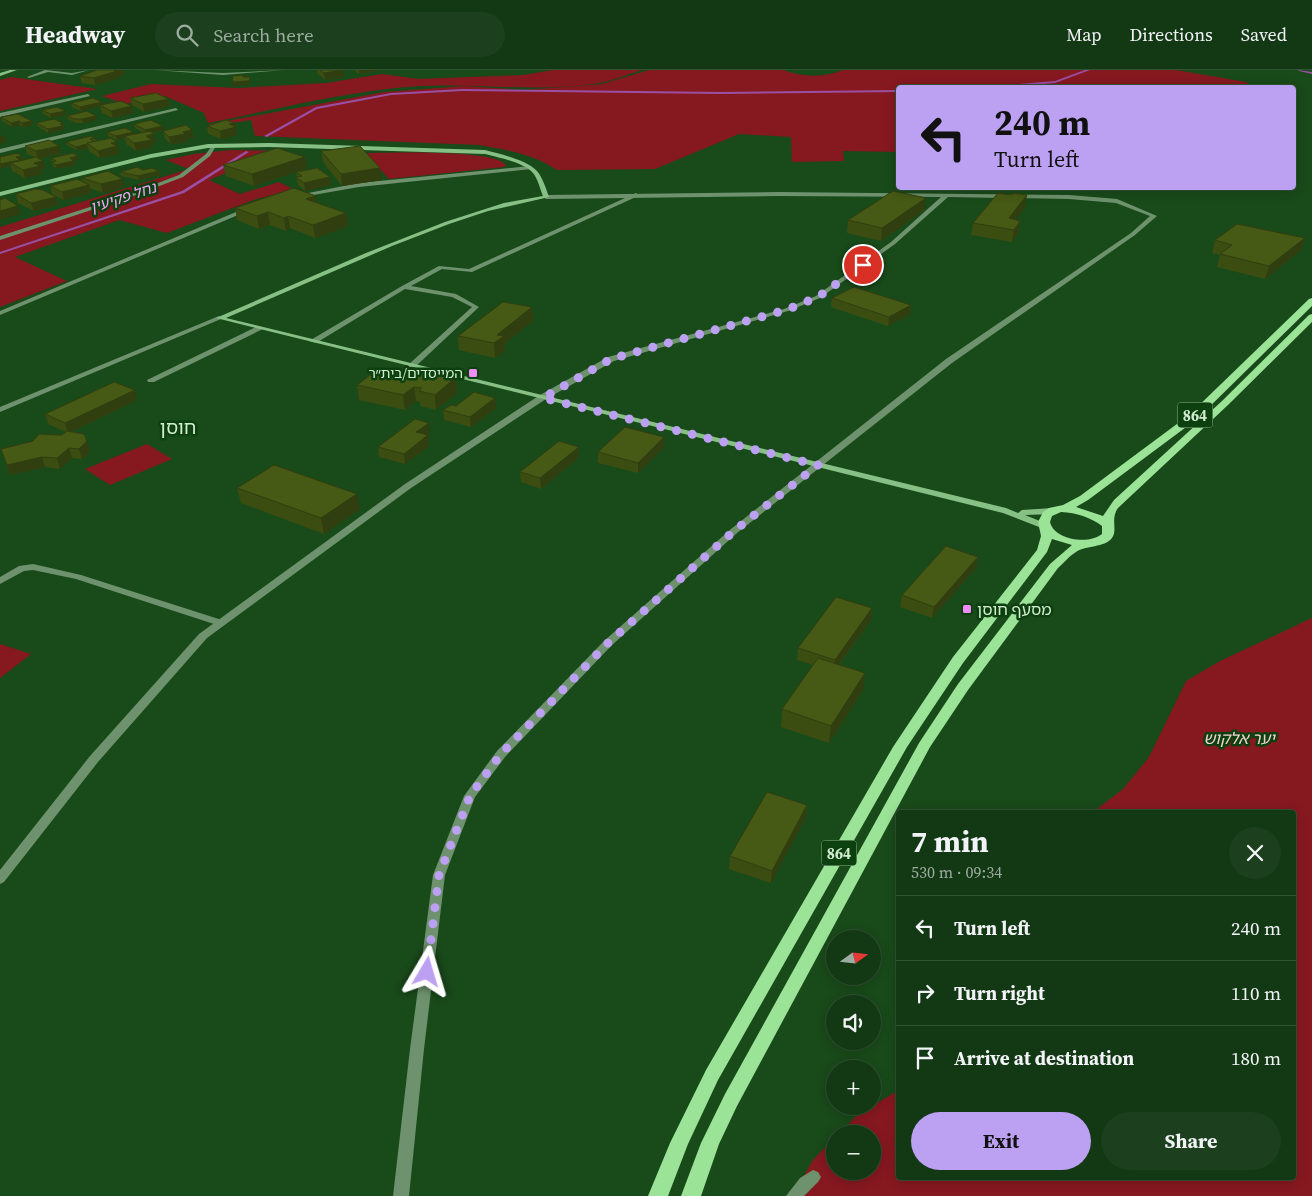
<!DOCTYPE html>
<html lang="en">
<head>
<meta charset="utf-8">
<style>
  :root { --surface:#133814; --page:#1c3f1d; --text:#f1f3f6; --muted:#9daca0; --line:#325234; --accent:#bca0f2 }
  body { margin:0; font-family:"Source Serif 4","Noto Sans Hebrew",serif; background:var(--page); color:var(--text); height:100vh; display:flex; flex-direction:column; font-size:19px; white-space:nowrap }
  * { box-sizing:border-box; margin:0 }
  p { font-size:16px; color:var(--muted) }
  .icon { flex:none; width:28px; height:28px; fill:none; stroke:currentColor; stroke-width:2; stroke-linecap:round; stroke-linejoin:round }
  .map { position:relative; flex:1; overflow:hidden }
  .side { position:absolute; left:896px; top:740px; width:400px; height:370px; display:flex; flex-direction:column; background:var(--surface); border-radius:5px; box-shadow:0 2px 12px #0003,0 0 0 1px var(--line) }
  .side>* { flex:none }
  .top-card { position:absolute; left:896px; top:15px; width:400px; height:105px; border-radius:5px; box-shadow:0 2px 12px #0003,0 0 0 1px var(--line); background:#bca0f2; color:#111; overflow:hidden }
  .needle { width:32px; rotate:75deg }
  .fabs { position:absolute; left:826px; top:860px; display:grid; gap:10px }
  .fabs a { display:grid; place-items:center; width:55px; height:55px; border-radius:50%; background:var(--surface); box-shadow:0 2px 12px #0003,0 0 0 1px var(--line); font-size:25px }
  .pin { position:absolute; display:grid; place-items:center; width:42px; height:42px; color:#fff; margin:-21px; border:2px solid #fff; border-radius:50%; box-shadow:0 1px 5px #0007 }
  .me { position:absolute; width:55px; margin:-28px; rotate:7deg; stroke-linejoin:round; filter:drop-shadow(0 0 4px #0008) }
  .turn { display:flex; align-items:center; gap:18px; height:105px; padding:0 15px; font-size:22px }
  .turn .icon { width:65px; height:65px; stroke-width:2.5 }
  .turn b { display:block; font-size:35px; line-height:42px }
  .round { display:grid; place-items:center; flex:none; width:52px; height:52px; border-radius:26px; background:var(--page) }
  .overview { display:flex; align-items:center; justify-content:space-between; height:85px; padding:0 15px }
  h1 { font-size:30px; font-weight:700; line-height:38px }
  .button { display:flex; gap:10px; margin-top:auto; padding:10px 15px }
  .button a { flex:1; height:58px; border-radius:30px; background:var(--accent); color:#111; font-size:20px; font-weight:700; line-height:58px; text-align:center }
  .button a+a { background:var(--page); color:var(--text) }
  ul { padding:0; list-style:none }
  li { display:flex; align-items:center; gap:15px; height:65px; padding:0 15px; border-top:1px solid var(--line) }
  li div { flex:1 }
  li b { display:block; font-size:19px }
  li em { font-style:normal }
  header { display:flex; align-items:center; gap:30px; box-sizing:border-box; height:70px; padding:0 25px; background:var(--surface); border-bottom:1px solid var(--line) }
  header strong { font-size:24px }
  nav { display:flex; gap:28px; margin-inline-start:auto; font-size:18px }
  .search { width:350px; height:45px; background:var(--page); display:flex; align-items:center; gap:12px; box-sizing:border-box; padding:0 18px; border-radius:28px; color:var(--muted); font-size:19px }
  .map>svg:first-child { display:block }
  .green { fill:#861820 }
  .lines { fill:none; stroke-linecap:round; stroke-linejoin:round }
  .stream { fill:#9b4fa3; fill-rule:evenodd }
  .lane { fill:#6e926d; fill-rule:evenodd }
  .street { fill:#6e926d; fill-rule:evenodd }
  .secondary { fill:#87c085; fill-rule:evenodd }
  .primary { fill:#9ae397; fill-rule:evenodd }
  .wall { fill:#3c4d12 }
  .shaded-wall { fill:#313e0f }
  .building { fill:#465915; stroke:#313e0f }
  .route { stroke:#bca0f2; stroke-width:9; stroke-dasharray:0 16.2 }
  .poi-dot { fill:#ee8cf8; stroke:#0d400f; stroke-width:2 }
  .labels { text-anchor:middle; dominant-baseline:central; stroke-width:5; stroke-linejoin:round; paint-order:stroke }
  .far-poi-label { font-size:14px; fill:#d2ecd0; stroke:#0d400f; text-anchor:end }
  .far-water-label { font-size:15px; font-style:italic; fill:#f3a5fb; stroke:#0d400f }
  .shield { fill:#0d400f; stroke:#97b896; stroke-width:1 }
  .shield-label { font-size:15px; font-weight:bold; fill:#d2ecd0 }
  .poi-label { font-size:16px; fill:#d2ecd0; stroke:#0d400f; text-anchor:start }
  .park-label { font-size:16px; font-style:italic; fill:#f1d1cf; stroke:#0d400f }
  .quarter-label { font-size:19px; fill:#d2ecd0; stroke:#0d400f }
</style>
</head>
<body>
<header>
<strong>Headway</strong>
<div class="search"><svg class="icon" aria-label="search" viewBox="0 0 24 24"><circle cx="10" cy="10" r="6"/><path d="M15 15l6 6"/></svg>Search here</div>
<nav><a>Map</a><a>Directions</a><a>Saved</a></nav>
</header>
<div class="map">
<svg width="1312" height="1126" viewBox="0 0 1312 1126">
  <rect width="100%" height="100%" fill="#194a1a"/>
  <g class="green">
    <path d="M553 0H642C628 4 613 11 599 13 540 23 480 13 421 16 350 20 278 39 208 53L204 43 165 26 125 34 102 26 151 14 238 18 326 13 382 4 418 9 523 5Z"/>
    <path d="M649 0H783C803 7 823 8 843 0H1176L1246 12 1253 17 899 18V82L843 81 844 91 792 92 791 67 739 64 655 99 557 100C534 84 507 80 479 75L255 66 251 50 208 57 210 54 384 22 465 16 524 20 602 14Z"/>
    <path d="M11 7 97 19 0 41V10Z"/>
    <path d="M231 80 281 81 209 110 240 124 279 112 295 120 256 129 167 163 119 150 15 187 67 211 0 237V157L189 99 166 90 194 84Z"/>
    <path d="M365 83C389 83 493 79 506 95L504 97 389 109Z"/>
    <path d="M147 374 172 389 110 415 85 399Z"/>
    <path d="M1312 548V1126H792L813 1090 835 1067V1101H872V1064H839L857 1045 899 1020V1108H1294V742H1093L1123 719 1149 687 1186 611 1220 591Z"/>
    <path d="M0 574 31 584 0 608Z"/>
  </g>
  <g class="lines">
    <g class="stream">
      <path d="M1085 0H1090L1055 13 995 18H974L1055 11Z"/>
      <path d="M1298 0 1312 2V4L1299 1Z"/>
      <path d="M462 19 721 22 899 20V22L721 24 462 21 391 25 317 39 267 67 264 66 316 37 391 23Z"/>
      <path d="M246 81 249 82 184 123 0 184V182L182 121Z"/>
    </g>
    <g class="lane">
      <path d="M45 0 72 3 89 0 72 5 48 2 29 8 27 7Z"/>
      <path d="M213 74 216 76 210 86 183 107 128 128 0 170V166L124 126 179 105 206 84Z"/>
      <path d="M530 96 533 98 532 99 359 117 296 128 293 126 359 113Z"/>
      <path d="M636 123 639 125 638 126 472 202 442 199 411 216 456 224 479 237 415 297H409L408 295 472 237 452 227 405 219 316 273 309 271 402 216 439 196 469 199Z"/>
      <path d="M248 137 250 138V140L0 245V241Z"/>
      <path d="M258 256 265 258 154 312H148L147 310Z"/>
      <path d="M33 494 81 505 225 551 226 553 221 556 217 555 76 509 33 500 24 501 0 514V507L19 496Z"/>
      <path d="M813 1100 818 1102 821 1107 818 1112 804 1126H786L800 1108Z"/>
    </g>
    <g class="street">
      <path d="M154 0 223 3 284 0 223 5Z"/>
      <path d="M88 24 90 26 0 47V43Z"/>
      <path d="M176 38 178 40 0 83V79Z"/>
      <path d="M779 122 1069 125 1117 129 1157 146 1135 165 952 293 737 463 612 575 505 687 475 727 445 805 424 979 409 1126H393L410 979 433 805 464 726 497 681 604 571 731 459 946 289 1131 163 1150 146 1116 133 1069 129 948 127 895 174 820 228 788 241 614 291 546 329 411 418 207 568 98 692 4 812 0 814V800L90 686 199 564 405 414 540 325 608 287 784 239 816 226 891 172 941 127 779 126 546 129 543 127 546 125Z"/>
      <path d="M219 246 222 248 221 249 0 342V337Z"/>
    </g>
    <g class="secondary">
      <path d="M10 0H17L0 6V3Z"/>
      <path d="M269 73 485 80C500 84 527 90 537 101 543 108 546 119 549 127L488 141 449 154 392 176 226 248 1006 438 1018 443 1022 440 1053 438 1057 441 1053 444 1025 445 1047 454 1048 456 1047 458 1044 459 1003 443 216 248 366 183 445 152 504 133 543 126C540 119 538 109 533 103 525 93 497 87 485 84L269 77 208 78 151 88 0 126V122L151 84 208 74Z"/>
    </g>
    <path class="primary" d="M1312 228V236L1197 349 1088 430 1076 437 1103 446 1114 430 1222 331 1309 245 1312 244V252L1228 335 1118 438C1110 449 1118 460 1112 468 1104 478 1086 475 1076 482 1069 486 1064 493 1058 498L968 620 930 677 737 1036 719 1074 701 1126H681L701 1073 725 1024 919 673 958 614 1050 494 1072 475 1052 469 1047 482 963 593 907 677 718 1010 688 1074 668 1126H648L670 1073 706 1000 893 677 953 587 1037 480 1041 466 1038 452 1043 442 1049 438 1063 435 1080 426 1189 345 1309 229ZM1061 442C1077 443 1090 447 1102 456V464C1089 475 1054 470 1050 452L1052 446Z"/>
  </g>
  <g class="wall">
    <path d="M97 0H124L125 4 118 7 119 8 95 15 82 13 80 6Z"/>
    <path d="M317 0H342L344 7 325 10 317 3Z"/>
    <path d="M354 0H377V1L359 4Z"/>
    <path d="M130 28 169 29 170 36 144 42 132 35Z"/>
    <path d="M102 32 103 35 134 43 113 48 102 43 100 36 81 41 72 37 71 33Z"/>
    <path d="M42 40 66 45 51 48 43 44Z"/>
    <path d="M67 46 97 50 83 53H75L68 49Z"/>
    <path d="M1 47 33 55 23 57 20 55 12 57 2 51Z"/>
    <path d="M36 53H63L64 59 48 63 37 56Z"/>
    <path d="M134 54 164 60 152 63 156 72 152 73 153 77 136 81 126 74 125 68 117 70 108 66 107 62H134V64L144 63 135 58Z"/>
    <path d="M207 56 235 57 237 65 221 69 208 64Z"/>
    <path d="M163 61 194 68 187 69V72L171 74 165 69Z"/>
    <path d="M95 68 96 72 118 79V80L119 84 100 88 89 81 88 78 77 80 67 75 66 72Z"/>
    <path d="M25 76H59L61 83 39 89 43 91 45 98 41 99 42 104 25 108 12 101 11 96 1 98 0 97V87L22 86 23 90 21 91 35 87 27 84Z"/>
    <path d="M321 81 382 110 342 116 323 92Z"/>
    <path d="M78 86V90L74 91 75 95 57 99 53 96 51 88Z"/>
    <path d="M223 95 307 98 254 116 226 106Z"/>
    <path d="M143 100 159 101 160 105 139 110 121 106 120 102Z"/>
    <path d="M296 102 330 107 331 115 305 121 298 115Z"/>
    <path d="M82 108 125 117 103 123 90 118 91 123 64 130 52 124 50 116 83 112Z"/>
    <path d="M16 124 58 135 34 141 18 133Z"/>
    <path d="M316 133 346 143 348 156 315 168 290 158 286 161 270 155 259 159 237 150 235 138Z"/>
    <path d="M1025 137 1015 150 1020 151 1018 164 1012 172 971 165 973 153Z"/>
    <path d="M924 140 881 171 847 163 848 150Z"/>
    <path d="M1305 168 1301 180 1265 209 1217 197 1220 185 1212 183 1215 170Z"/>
    <path d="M832 228 911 235 910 244 888 256 831 237Z"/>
    <path d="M532 237 533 251 504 274 505 280 495 288 459 280 458 266Z"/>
    <path d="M403 304 455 308 457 323 436 340 420 336V332L416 331 405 340 359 330 357 315Z"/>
    <path d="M137 330 71 362 90 381 82 389 72 388 60 399 45 397 10 405 1 379 62 365 66 362 48 354 45 344Z"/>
    <path d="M456 336 496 338 471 357 444 350 443 340Z"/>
    <path d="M430 363 427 365 429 376 405 394 379 387 378 377Z"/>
    <path d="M664 377 638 403 598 393V382Z"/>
    <path d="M579 387 541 419 521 412 520 402Z"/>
    <path d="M237 418 360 439 324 464 241 433Z"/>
    <path d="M978 487 976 498 932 548 900 537 902 525Z"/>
    <path d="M872 538 871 550 839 595 863 620 829 673 781 657 782 639 813 595 797 590 798 578Z"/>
    <path d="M807 735 806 747 771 813 729 799 730 786Z"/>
  </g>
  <g class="shaded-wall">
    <path d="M116 0H124L125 4 118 7 119 8 95 15 94 8Z"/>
    <path d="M343 0 344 7 325 10 324 3Z"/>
    <path d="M359 0H377V1L359 4Z"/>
    <path d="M250 7V15L233 16 232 12Z"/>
    <path d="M169 29 170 36 144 42 143 34Z"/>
    <path d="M102 32 103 36 100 35V36L81 41 80 37Z"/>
    <path d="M132 36 134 43 113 48 111 41Z"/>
    <path d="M66 41V45L51 48 50 44Z"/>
    <path d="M96 46 97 50 83 53 82 49Z"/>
    <path d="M19 51 20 55 12 57 11 53Z"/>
    <path d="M32 51 33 55 23 57 22 53Z"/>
    <path d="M63 53 64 59 48 63V59Z"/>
    <path d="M235 53 237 65 221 69 220 61 229 54Z"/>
    <path d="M163 56 164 60 146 64 145 60Z"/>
    <path d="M192 60 194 68 187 69V72L171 74 169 67 183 62Z"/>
    <path d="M134 62 135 66H125V68L117 70 116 66Z"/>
    <path d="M154 64 156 72 152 73 153 77 136 81 134 73 146 66Z"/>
    <path d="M4 65 6 72 0 74V66Z"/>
    <path d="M117 72 119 84 100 88 98 81 111 73Z"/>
    <path d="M87 74 88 78 77 80 76 77Z"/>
    <path d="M59 76 61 83 38 89 36 81Z"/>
    <path d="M22 86 23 90H21V93H10L11 96 1 98 0 94 16 87Z"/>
    <path d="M78 86V90L74 91 75 95 57 99 56 95 70 88Z"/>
    <path d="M305 87 307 98 254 116 252 104Z"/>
    <path d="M43 91 45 98 41 99 42 104 25 108 23 100 34 93Z"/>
    <path d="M380 98 382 110 342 116 341 104Z"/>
    <path d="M159 101 160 105 139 110 138 106Z"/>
    <path d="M330 107 331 115 305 121 304 113Z"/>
    <path d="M123 109 125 117 103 123 101 114Z"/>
    <path d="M89 115 91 123 64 130 62 122Z"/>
    <path d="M1027 125 1025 137 1009 159V148Z"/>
    <path d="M316 126 317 138 306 129Z"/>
    <path d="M56 127 58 135 34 141 31 133Z"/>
    <path d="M926 128 924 140 881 171 882 158Z"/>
    <path d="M18 136 21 144 0 150V141Z"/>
    <path d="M268 142 270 155 259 159 257 146Z"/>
    <path d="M346 143 348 156 315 168 313 155Z"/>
    <path d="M288 146 290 158 286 161 284 148Z"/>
    <path d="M1020 151 1018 164 1012 172 1014 160Z"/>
    <path d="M1305 168 1301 180 1265 209 1269 196Z"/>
    <path d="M911 235 910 244 888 256 889 247Z"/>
    <path d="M532 237 533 251 504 274 505 280 495 288 494 273 497 265Z"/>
    <path d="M455 308 457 323 436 340 435 325Z"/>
    <path d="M414 317 416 331 405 340 403 325Z"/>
    <path d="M135 320 137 330 68 363 65 353Z"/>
    <path d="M495 328 496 338 471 357 470 347Z"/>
    <path d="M429 353 430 363 418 373 416 362Z"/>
    <path d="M428 365 429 376 405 394 404 384Z"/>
    <path d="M664 367V377L638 403V393Z"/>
    <path d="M87 371 90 381 82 389 79 379Z"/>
    <path d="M579 377V387L541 419 540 408Z"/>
    <path d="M69 378 72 388 60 399 57 388Z"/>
    <path d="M42 387 45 397 10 405 7 395Z"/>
    <path d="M357 424 360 439 324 464 321 448Z"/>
    <path d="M978 487 976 498 932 548 934 537Z"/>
    <path d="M872 538 871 550 834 601 835 590Z"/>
    <path d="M865 603 863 620 829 673 831 656Z"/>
    <path d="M807 735 806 747 771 813 772 801Z"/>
  </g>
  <g class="building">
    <path d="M97 0H116L114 1H117L94 8 80 6Z"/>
    <path d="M320 0H343L324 3Z"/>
    <path d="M243 5V7H250L249 11 232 12 233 6Z"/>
    <path d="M156 23 169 29 143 34 130 28Z"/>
    <path d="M93 28 102 32 80 37 71 33Z"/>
    <path d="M121 31 132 36 111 41 100 35Z"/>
    <path d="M57 37 66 41 50 44 42 40Z"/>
    <path d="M87 41 96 46 82 49H74L67 46Z"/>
    <path d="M18 44 32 51 22 53 19 51 11 53 1 47Z"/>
    <path d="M54 49 63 53 60 54 63 56 48 59 36 53Z"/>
    <path d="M151 50 163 56 145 60 134 54Z"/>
    <path d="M226 50 235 53 229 54 236 57 220 61 207 56Z"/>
    <path d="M186 55 192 60 183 62 185 64 169 67 163 61Z"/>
    <path d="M125 58 134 62 116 66 107 62Z"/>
    <path d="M150 61 154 64 146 66 152 70 134 73 125 66Z"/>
    <path d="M91 66 95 68 90 69 94 72 76 77 66 72Z"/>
    <path d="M111 68 117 72 111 73 117 76 98 81 87 73Z"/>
    <path d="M49 70 59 76 36 81 25 76Z"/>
    <path d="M360 76 380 98 341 104 321 81Z"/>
    <path d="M277 78 305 87 252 104 223 95Z"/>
    <path d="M17 83 22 86 16 87 20 90 0 94V87Z"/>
    <path d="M73 83 78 86 70 88 74 91 56 95 52 92 56 91 51 88Z"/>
    <path d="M36 87 43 91 34 93 40 96 23 100 10 93Z"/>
    <path d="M137 97 143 100 152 98 159 101 138 106 120 102Z"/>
    <path d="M317 98 330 107 304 113 296 107 302 106 296 102Z"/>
    <path d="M108 101 123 109 101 114 82 108Z"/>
    <path d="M77 109 89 115 62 122 50 116Z"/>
    <path d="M294 118 316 126 306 129 346 143 313 155 288 146 284 148 268 142 257 146 235 138Z"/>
    <path d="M35 119 43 120 56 127 31 133 16 124Z"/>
    <path d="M893 121 926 128 882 158 848 150Z"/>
    <path d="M998 123 1012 125 1014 123 1027 125 1009 148 1020 151 1014 160 973 153Z"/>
    <path d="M5 128 18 136 0 141V130Z"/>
    <path d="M1237 154 1305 168 1269 196 1220 184 1232 175 1215 170Z"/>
    <path d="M854 217 911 235 889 247 832 228Z"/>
    <path d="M503 232 532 237 497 265 504 266 494 273 458 266Z"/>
    <path d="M378 299 403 304 410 299 455 308 435 325 419 321 422 318 414 317 403 325 357 315Z"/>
    <path d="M114 312 135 320 65 353 45 344Z"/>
    <path d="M474 322 495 328 470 347 443 340 451 335 456 336Z"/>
    <path d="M415 349 429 353 416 362 428 365 404 384 378 377Z"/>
    <path d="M625 357 664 367 638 393 598 382Z"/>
    <path d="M67 361 84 364 87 371 79 379 69 378 57 388 42 387 7 395 1 379 33 371 39 364 62 365Z"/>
    <path d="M559 371 579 377 540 408 520 402Z"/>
    <path d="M274 395 357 424 321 448 237 418Z"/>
    <path d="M946 476 978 487 934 537 902 525Z"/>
    <path d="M836 527 872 538 835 590 798 578Z"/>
    <path d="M818 588 865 603 831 656 782 639Z"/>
    <path d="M767 722 807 735 772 801 730 786Z"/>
  </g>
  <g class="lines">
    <path class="route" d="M427 902 439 805 470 726 501 684 608 573 734 461 818 395 543 328 611 289 786 240 818 227 863 195"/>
  </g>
  <g class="poi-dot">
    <rect x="468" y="298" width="10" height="10" rx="2.5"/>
    <rect x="962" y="534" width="10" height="10" rx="2.5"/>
  </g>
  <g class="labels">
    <g class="far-poi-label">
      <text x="463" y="303">המייסדים/בית״ר</text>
    </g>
    <g class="far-water-label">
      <text transform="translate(123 127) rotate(-18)">נחל פקיעין</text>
    </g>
    <g class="shield">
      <rect x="1177.5" y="332.5" width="35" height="25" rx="4"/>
      <rect x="821.5" y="770.5" width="35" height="25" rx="4"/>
    </g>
    <g class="shield-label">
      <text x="1195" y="345">864</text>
      <text x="839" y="783">864</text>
    </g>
    <g class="poi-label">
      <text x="977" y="539">מסעף חוסן</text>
    </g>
    <g class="park-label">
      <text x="1239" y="668">יער אלקוש</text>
    </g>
    <g class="quarter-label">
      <text x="178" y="357">חוסן</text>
    </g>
  </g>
</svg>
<div class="fabs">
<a><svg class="needle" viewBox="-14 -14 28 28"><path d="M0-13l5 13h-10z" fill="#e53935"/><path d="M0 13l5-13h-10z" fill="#9daca0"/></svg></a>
<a><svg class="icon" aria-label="sound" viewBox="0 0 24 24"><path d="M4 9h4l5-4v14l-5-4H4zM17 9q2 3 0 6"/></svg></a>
<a>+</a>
<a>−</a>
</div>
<div class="pin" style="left:863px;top:195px;background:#d93025"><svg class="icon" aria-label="arrive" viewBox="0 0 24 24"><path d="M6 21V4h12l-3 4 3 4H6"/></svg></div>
<svg class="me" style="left:427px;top:902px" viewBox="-20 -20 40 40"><path d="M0-17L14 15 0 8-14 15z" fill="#bca0f2" stroke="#fff" stroke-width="4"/></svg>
<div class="top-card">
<div class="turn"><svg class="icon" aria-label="left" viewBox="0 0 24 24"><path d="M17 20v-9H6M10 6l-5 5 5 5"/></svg><div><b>240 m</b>Turn left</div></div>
</div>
<section class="side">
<div class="overview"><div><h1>7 min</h1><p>530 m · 09:34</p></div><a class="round"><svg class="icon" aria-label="close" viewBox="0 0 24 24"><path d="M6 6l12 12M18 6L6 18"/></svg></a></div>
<ul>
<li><svg class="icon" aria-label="left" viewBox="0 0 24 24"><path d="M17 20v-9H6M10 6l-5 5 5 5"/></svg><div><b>Turn left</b></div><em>240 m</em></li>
<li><svg class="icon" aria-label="right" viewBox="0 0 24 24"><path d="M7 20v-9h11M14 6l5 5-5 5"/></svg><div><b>Turn right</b></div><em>110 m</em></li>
<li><svg class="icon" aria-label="arrive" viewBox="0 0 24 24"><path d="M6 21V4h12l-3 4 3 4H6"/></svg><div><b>Arrive at destination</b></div><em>180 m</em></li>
</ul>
<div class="button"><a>Exit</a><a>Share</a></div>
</section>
</div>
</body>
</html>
